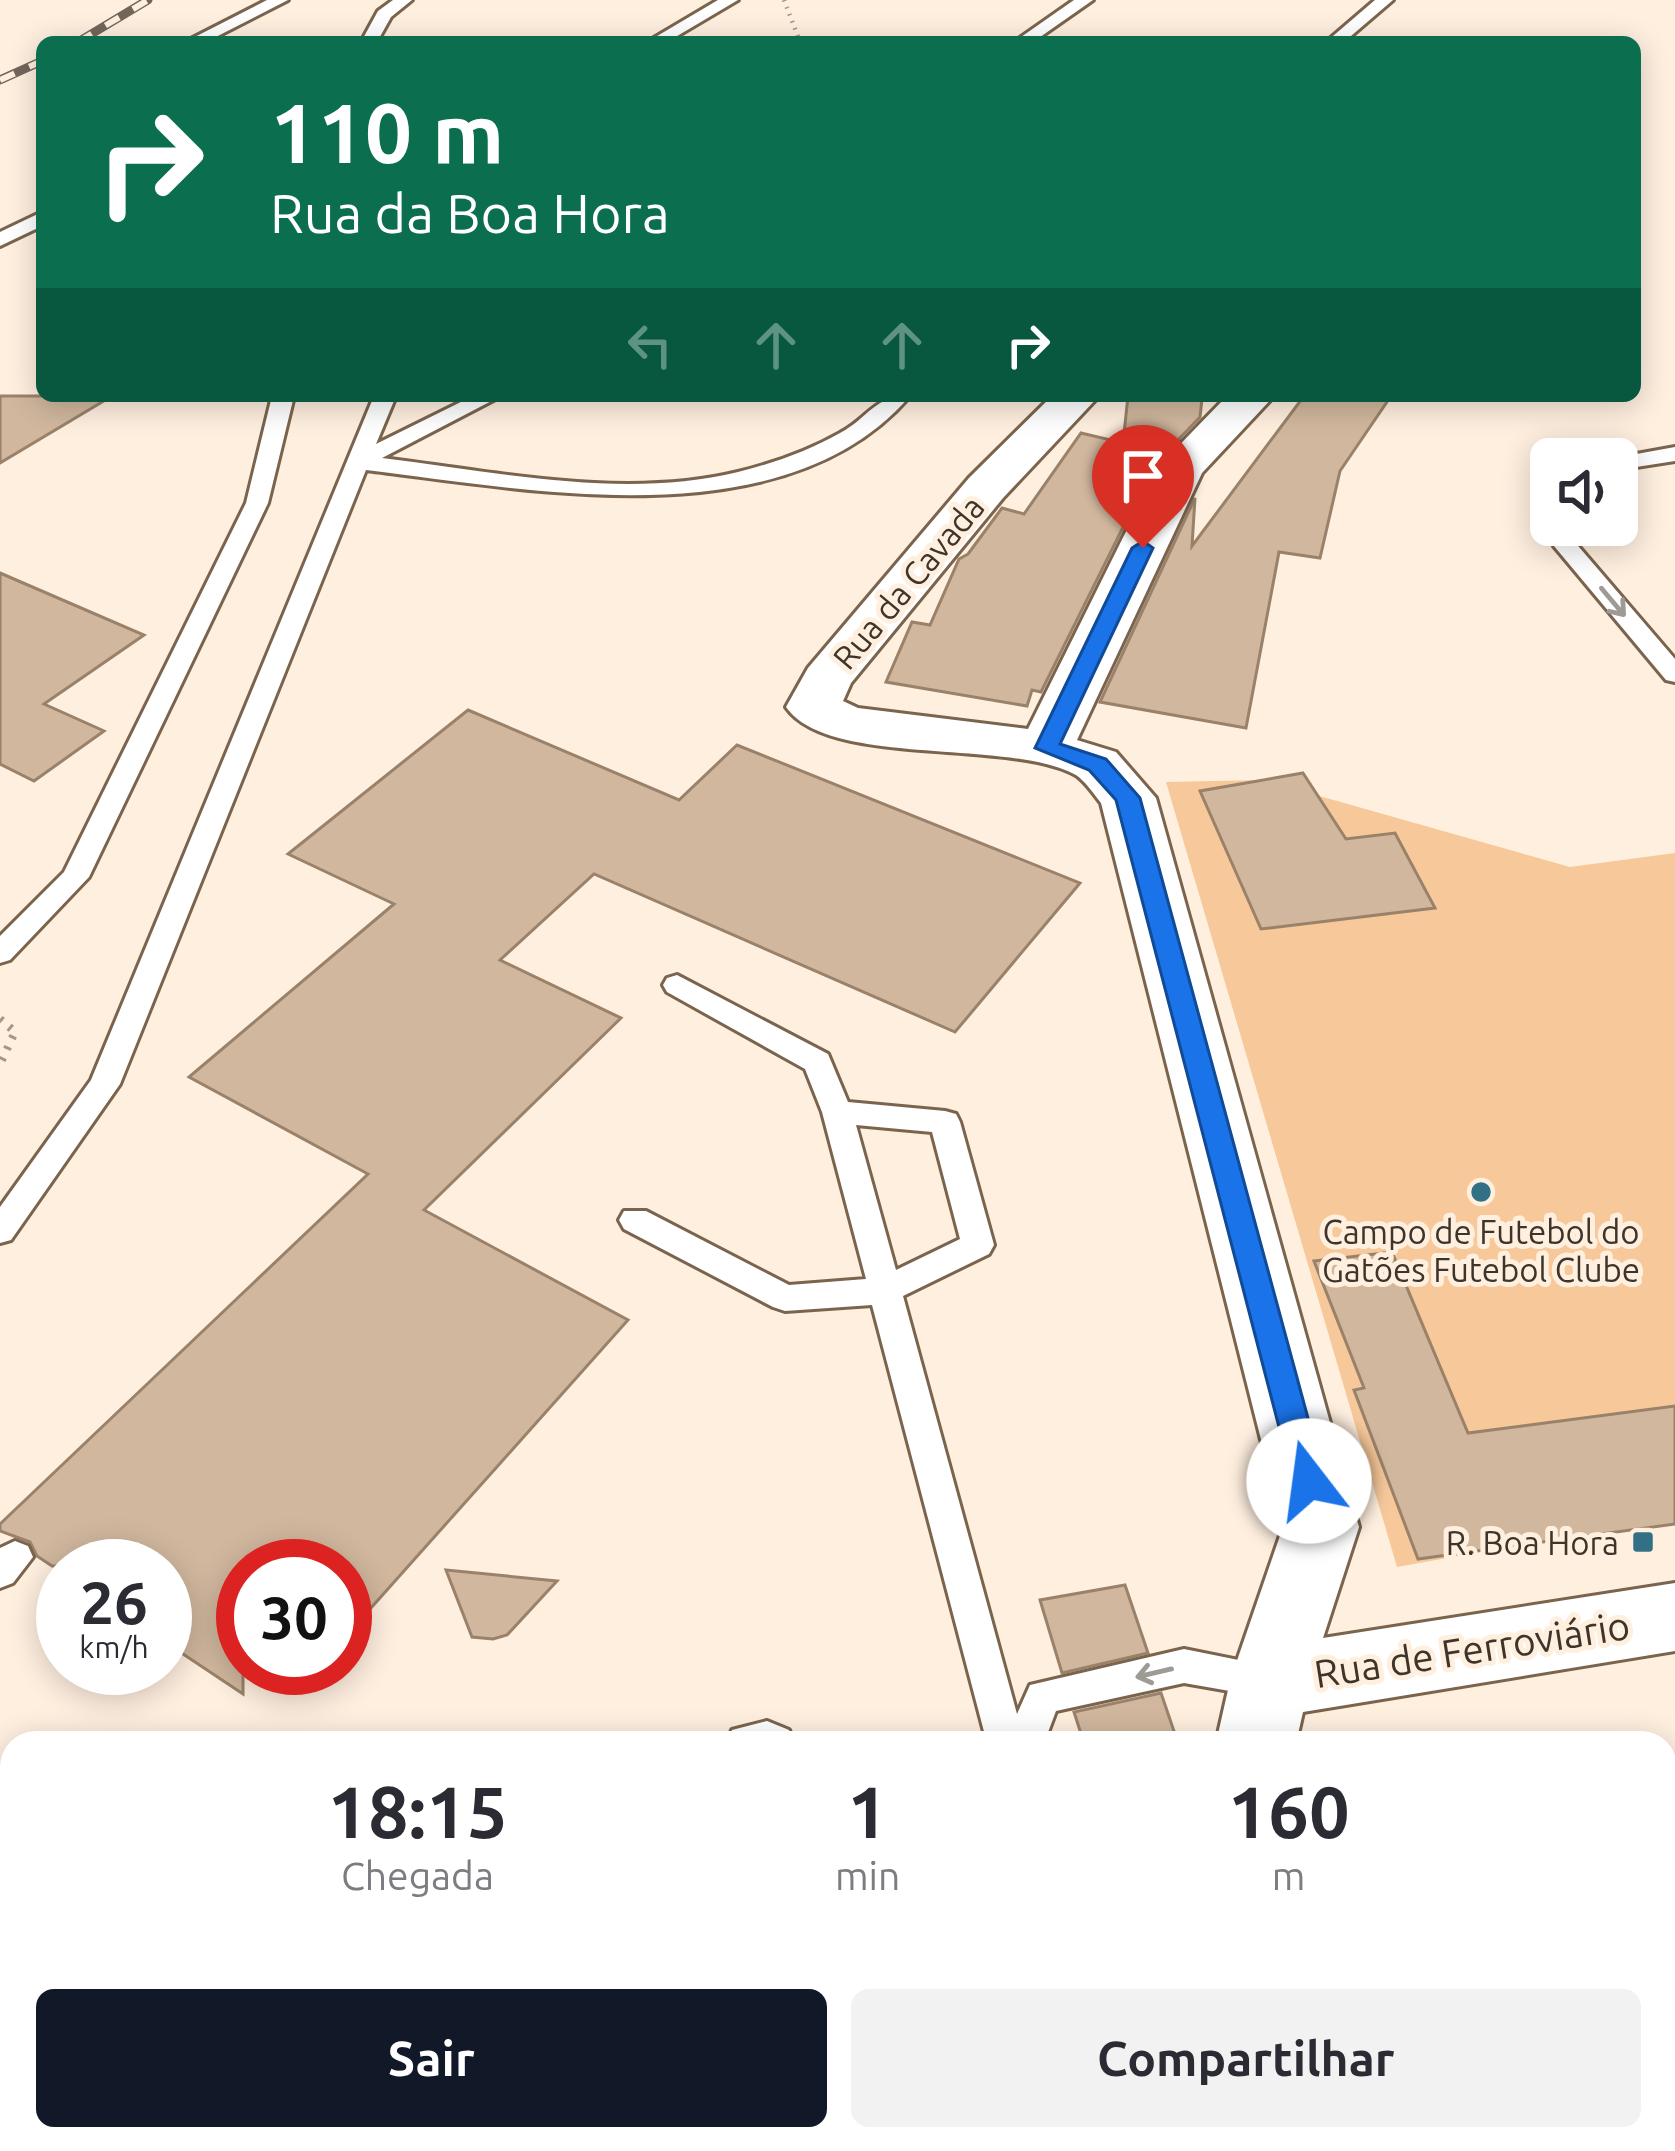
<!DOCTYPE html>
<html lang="pt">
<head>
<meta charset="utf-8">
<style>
  :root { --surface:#fff; --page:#f2f2f3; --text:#2b2b33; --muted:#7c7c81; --accent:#111827 }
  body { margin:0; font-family:Ubuntu,sans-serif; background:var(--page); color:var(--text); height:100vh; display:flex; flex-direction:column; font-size:45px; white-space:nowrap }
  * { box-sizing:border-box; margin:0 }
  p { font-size:39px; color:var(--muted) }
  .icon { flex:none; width:66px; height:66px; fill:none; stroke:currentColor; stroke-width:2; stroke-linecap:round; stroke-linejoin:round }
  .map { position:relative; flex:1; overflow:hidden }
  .panel { position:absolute; left:0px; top:1731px; width:1677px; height:420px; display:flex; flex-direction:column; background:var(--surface); border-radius:36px 36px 0 0; box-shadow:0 6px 30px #0003 }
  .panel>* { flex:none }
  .top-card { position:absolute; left:36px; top:36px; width:1605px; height:366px; border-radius:18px; box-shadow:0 6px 30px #0003; background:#0b6e4f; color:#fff; overflow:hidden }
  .fabs { position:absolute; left:1530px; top:438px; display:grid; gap:24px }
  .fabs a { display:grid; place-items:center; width:108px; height:108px; border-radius:18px; background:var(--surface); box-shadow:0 6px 30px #0003; font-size:60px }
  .speed { position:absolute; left:36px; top:1539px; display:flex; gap:24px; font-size:60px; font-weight:700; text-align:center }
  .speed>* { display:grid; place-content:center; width:156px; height:156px; border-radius:50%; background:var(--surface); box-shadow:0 6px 30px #0003; line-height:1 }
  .speed small { font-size:30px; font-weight:400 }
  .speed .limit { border:18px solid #d22; background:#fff; color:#111 }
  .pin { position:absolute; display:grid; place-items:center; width:102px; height:102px; color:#fff; margin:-123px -51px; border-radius:50% 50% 50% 0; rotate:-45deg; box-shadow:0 0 12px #0007 }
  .pin .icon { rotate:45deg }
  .me { position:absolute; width:132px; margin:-66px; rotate:345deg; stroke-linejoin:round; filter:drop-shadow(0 0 9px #0008) }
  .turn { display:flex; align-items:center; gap:42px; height:252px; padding:0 36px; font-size:54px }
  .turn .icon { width:156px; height:156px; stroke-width:2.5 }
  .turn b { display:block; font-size:84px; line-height:102px }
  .lanes { display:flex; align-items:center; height:114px; padding:0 36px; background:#0003; justify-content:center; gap:60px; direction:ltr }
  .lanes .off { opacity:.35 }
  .eta { display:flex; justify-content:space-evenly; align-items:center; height:204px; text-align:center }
  .eta b { font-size:72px; font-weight:700; line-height:84px }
  .button { display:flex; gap:24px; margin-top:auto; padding:24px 36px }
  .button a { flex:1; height:138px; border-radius:18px; background:var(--accent); color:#fff; font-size:48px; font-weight:700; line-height:138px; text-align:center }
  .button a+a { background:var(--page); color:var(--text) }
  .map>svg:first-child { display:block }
  .green { fill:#f7c89a }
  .building { fill:#d1b79e; stroke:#9a826a; stroke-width:3 }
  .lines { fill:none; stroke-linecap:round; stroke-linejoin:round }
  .lane-casing { stroke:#7b644d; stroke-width:6 }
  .street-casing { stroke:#7b644d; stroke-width:6 }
  .path-far1 { stroke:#a4978a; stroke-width:4.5; stroke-dasharray:1.5 6; stroke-linecap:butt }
  .path { stroke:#a4978a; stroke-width:8; stroke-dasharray:3 9; stroke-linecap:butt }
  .lane { fill:#fff; fill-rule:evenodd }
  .street { fill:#fff; fill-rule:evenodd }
  .rail-casing { stroke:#72665b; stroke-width:9 }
  .rail { stroke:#ffefdf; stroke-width:6; stroke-dasharray:16; stroke-linecap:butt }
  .oneway { stroke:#9e9a94 }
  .route { fill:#1a73e8; stroke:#114b97; stroke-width:3 }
  .poi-dot { fill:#327086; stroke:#ffefdf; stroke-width:4.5 }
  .labels { text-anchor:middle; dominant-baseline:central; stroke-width:10; stroke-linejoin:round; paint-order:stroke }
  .street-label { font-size:33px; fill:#3e342a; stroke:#ffefdf }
  .poi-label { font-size:33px; fill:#3e342a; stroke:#ffefdf }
  .near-street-label { font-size:39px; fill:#3e342a; stroke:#ffefdf }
</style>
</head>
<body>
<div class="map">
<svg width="1675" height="2151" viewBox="0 0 1675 2151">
  <rect width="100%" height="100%" fill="#ffefdf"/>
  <path class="green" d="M1263 780 1570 867 1675 853V1517L1397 1567 1166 782Z"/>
  <g class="building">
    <path d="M0 396H112L0 463Z"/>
    <path d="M1128 396 1202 399 1200 417 1154 465 1041 692 1032 690 1027 706 886 682 912 622 930 625 959 559 968 554 1002 508 1024 514 1081 433 1123 443Z"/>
    <path d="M1304 396H1391L1340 471 1320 558 1279 552 1246 728 1100 702 1195 498 1192 546Z"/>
    <path d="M0 573 144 635 44 704 104 731 34 781 0 764Z"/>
    <path d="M468 710 679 800 737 745 1080 883 955 1032 594 874 500 960 621 1018 424 1210 628 1320 345 1637V1566H243V1694L165 1642V1566H52L37 1556 30 1542 0 1531V1524L368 1174 189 1077 394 904 288 854Z"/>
    <path d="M1303 773 1346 839 1395 833 1435 908 1261 929 1200 791Z"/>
    <path d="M1392 1252 1468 1433 1675 1406V1524L1418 1559 1354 1390 1364 1388 1314 1261Z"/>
    <path d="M446 1570 557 1581 507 1635 493 1639 472 1637Z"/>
    <path d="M1125 1585 1148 1653 1062 1673 1040 1600Z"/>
    <path d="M1161 1693 1178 1743H1084L1074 1712Z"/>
  </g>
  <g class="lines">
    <defs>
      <g id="lane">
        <path d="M267 0H288L206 42H185Z"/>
        <path d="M393 0H412L391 17 377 42H361L378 11Z"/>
        <path d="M718 0H738L667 42H647Z"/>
        <path d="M1074 0H1093L1033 42H1014Z"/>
        <path d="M1375 0H1393L1344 42H1326Z"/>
        <path d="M42 212V226L0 246V232Z"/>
        <path d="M272 396H294L268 503 89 877 10 960 0 963V936L64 872 246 503Z"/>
        <path d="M374 396H396L376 444 473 396H501L382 458C497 472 624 500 738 472 774 463 808 451 840 433 870 417 873 396 910 396 785 541 532 490 366 470L120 1084 11 1240 0 1243V1207L91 1080Z"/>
        <path d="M1675 447V461L1617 470V459H1609Z"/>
        <path d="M1550 520 1551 525H1569L1573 540 1675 659V682L1666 680 1554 546 1547 525Z"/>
        <path d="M677 975 828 1054 848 1102 945 1111 956 1114 960 1122 994 1245 989 1254 903 1296 1017 1714 1030 1685 1184 1649 1283 1669 1289 1681 1283 1693 1270 1698 1184 1683 1056 1711 1044 1743H987L872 1305 785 1311 773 1307 624 1229 619 1220 624 1211H646L789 1285 866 1279 822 1112 805 1069 667 992 663 985 667 978ZM856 1125 932 1132 960 1239 896 1270Z"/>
        <path d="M15 1541 28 1546 33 1557 13 1583 0 1588V1548Z"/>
        <path d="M767 1721 789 1730 794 1743H727L732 1730Z"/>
        <path d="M12 1863V1901L0 1904V1864Z"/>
        <path d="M12 2061V2103L0 2105V2063Z"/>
      </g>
      <g id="street">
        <path d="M1052 396H1099L1003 498 851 683 843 701 858 708 1028 729 1158 467 1227 396H1274L1202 473 1077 740 1116 752 1156 798 1359 1527 1323 1638 1675 1583V1651L1303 1712 1296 1743H1216L1230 1681 1283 1527 1101 803C1094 794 1085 781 1076 775 1009 738 828 768 786 707L808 668 969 478Z"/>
        <path d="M1119 2139H1306L1307 2151H1114Z"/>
      </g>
    </defs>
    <use href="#lane" class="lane-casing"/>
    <use href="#street" class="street-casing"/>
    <path class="path-far1" d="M784 0 800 42"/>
    <path class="path" d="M0 1019 15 1032 0 1064"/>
    <use href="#lane" class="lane"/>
    <use href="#street" class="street"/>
    <defs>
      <g id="rail">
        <path d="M78 42 148 0"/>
        <path d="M0 80 42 61"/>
      </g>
    </defs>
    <use href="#rail" class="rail-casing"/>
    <use href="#rail" class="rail"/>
  </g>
  <defs><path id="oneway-shaft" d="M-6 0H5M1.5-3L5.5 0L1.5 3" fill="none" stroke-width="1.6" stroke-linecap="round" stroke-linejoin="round" transform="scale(3)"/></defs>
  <g class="oneway">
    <use href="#oneway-shaft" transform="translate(1613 602) rotate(50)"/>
    <use href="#oneway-shaft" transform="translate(1154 1673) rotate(167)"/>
  </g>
  <path class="route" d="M1143 541 1153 548 1060 744 1106 759 1140 798 1325 1481 1321 1491 1309 1495 1298 1491 1293 1481 1116 800 1089 770 1035 748 1132 548Z"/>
  <g class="poi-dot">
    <circle cx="1481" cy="1192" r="12"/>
    <rect x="1631" y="1530" width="24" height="24" rx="6"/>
  </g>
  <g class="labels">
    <g class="street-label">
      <text transform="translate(908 582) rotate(-50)">Rua da Cavada</text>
    </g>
    <g class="poi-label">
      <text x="1481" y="1231">Campo de Futebol do<tspan x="1481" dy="38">Gatões Futebol Clube</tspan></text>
      <text x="1619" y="1542" text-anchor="end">R. Boa Hora</text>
    </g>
    <g class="near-street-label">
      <text transform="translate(1472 1649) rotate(-9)">Rua de Ferroviário</text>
    </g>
  </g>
</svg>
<div class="fabs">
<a><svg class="icon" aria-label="sound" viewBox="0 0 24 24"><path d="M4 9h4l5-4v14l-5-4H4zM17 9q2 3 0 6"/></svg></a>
</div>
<div class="speed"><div>26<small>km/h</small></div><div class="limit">30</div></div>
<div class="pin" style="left:1143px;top:548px;background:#d93025"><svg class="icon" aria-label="arrive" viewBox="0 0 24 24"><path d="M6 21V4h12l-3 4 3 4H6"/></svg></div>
<svg class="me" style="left:1309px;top:1481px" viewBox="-20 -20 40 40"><circle r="19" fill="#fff"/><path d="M0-13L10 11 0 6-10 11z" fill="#1a73e8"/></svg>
<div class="top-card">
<div class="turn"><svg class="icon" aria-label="right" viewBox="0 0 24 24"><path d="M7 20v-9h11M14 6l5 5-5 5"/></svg><div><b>110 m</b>Rua da Boa Hora</div></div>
<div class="lanes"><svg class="icon off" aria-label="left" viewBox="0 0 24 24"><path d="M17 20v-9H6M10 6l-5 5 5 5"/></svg><svg class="icon off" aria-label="ahead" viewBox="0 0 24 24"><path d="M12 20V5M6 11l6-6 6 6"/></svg><svg class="icon off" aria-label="ahead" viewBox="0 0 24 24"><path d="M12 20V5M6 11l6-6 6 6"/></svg><svg class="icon" aria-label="right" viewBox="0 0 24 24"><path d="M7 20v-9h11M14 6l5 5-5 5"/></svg></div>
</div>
<section class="panel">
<div class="eta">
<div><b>18:15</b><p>Chegada</p></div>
<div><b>1</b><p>min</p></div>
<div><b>160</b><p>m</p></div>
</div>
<div class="button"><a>Sair</a><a>Compartilhar</a></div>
</section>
</div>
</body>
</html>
